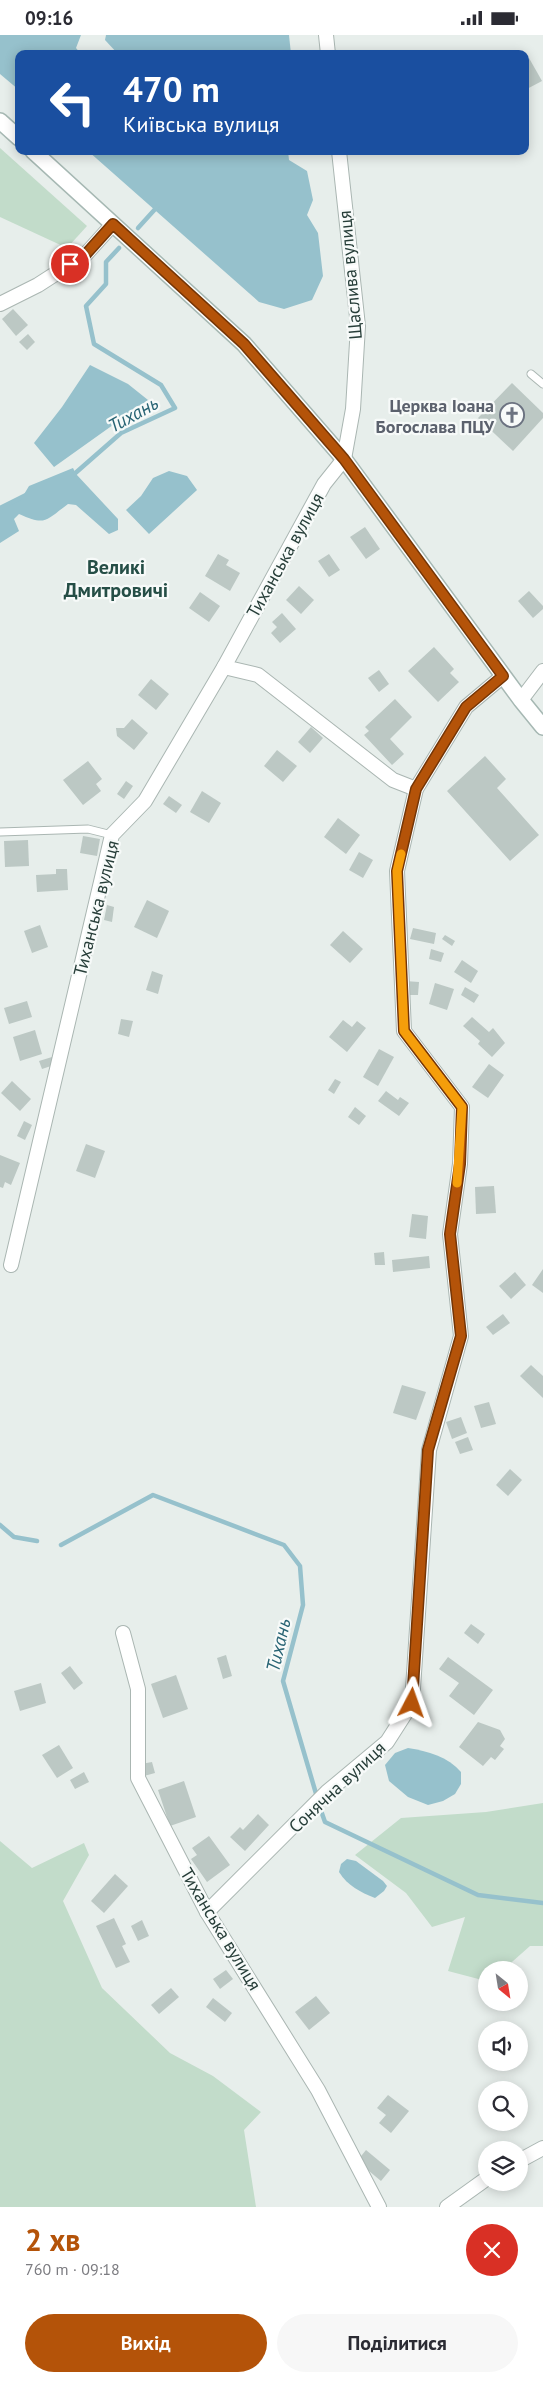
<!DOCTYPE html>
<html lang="uk">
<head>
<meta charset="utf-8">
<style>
  :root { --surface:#fff; --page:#f7f7f7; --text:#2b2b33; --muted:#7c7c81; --accent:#b45309 }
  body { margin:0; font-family:"PT Sans",sans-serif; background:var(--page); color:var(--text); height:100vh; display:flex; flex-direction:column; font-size:19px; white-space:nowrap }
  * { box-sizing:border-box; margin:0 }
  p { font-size:16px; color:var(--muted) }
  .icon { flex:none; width:28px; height:28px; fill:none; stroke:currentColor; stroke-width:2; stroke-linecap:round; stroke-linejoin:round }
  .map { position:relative; height:2172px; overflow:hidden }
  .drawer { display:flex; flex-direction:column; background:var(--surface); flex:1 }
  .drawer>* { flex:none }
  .hud { position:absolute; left:15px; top:15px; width:514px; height:105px; border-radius:10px; box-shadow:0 2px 12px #0003; background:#1a4fa0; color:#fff; overflow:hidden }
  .needle { width:32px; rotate:150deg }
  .fabs { position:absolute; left:478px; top:1926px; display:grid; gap:10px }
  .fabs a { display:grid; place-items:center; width:50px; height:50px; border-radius:50%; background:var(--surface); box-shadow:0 2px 12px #0003; font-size:25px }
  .pin { position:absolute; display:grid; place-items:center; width:42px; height:42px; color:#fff; margin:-21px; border:2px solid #fff; border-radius:50%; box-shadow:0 1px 5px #0007 }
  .me { position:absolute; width:55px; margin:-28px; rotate:4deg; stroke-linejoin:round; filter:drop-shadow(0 0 4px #0008) }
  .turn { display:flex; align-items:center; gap:18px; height:105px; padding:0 25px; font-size:22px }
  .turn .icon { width:65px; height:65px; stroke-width:2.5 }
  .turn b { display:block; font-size:35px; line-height:42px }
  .round { display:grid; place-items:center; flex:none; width:52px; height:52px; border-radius:26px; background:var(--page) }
  .headline { display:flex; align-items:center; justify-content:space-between; height:85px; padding:0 25px }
  h1 { font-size:30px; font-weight:700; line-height:38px; color:var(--accent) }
  .button { display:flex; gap:10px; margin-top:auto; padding:10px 25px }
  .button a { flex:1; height:58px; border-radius:30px; background:var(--accent); color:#fff; font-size:20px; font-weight:700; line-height:58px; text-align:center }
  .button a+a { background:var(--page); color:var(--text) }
  .status { display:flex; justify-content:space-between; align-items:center; height:35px; padding:0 25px; background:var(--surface); direction:ltr }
  .status svg { height:14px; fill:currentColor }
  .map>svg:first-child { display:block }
  .green { fill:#c2dcca }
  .water { fill:#96c1cc }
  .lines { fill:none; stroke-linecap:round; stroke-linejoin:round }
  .stream { stroke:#96c1cc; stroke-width:4.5 }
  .building { fill:#bcc8c4 }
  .service-casing { stroke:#aab6b2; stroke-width:9 }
  .minor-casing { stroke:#aab6b2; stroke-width:16 }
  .secondary-casing { stroke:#a6b8b3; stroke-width:18 }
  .service { stroke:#fff; stroke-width:7 }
  .minor { stroke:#fff; stroke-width:14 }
  .secondary { stroke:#fff; stroke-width:15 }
  .route-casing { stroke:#753606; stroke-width:12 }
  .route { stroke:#b45309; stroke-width:9 }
  .slow { stroke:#f59e0b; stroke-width:9 }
  .labels { text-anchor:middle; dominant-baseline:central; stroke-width:4.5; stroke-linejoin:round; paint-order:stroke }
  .street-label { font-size:18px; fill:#273e39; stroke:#f7faf9 }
  .worship-label { font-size:18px; font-weight:bold; fill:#5b616d; stroke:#f7faf9; text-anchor:end }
  .water-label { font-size:19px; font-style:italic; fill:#286474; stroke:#f7faf9 }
  .quarter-label { font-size:20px; font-weight:bold; fill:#254e46; stroke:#f7faf9 }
</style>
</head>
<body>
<div class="status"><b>09:16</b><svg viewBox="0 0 49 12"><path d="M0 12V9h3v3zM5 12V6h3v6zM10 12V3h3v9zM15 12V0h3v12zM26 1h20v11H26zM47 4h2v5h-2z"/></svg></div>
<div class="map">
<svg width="543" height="2172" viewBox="0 0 543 2172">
  <rect width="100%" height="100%" fill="#e7eeeb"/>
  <g class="green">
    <path d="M0 113 87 191 67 213 0 182Z"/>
    <path d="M543 1768V1911H530L503 1935H486V1946L448 1936 465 1882 432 1892 406 1858 355 1820 401 1783 486 1777Z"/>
    <path d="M0 1806 32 1833 84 1808 89 1820 63 1866 102 1953 170 2018 213 2041 261 2077 244 2095 256 2172H0Z"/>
  </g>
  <g class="water">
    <path d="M0 0H81L76 13 81 19H19V55L0 39Z"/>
    <path d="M106 0H289L291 19H118L105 5Z"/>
    <path d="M88 116H288L289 125 307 136 313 165 307 180 318 198 323 241 312 265 284 274 259 267Z"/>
    <path d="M90 330 128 349 148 365 54 432 34 408 62 372Z"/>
    <path d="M73 433 76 439 118 484V495L109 499 76 470 68 469C45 486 46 491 19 479L14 484 19 496 0 508V473L23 461 29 451Z"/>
    <path d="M169 436 187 441 197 455 149 499 126 475 141 461 153 443Z"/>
    <path d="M408 1713C428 1716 448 1722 461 1737V1749L455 1759 443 1766 428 1770 408 1762 389 1746 385 1730 395 1718Z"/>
    <path d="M347 1824 356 1826 383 1846 387 1851 384 1856 375 1863C360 1857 348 1851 339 1837L341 1829Z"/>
  </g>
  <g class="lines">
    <g class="stream">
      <path d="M138 193 157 172"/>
      <path d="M72 441 121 398 175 373 161 350 94 309 86 271 106 249V227L119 213"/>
      <path d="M0 473 28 459"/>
      <path d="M0 1490 14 1502 37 1506"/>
      <path d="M61 1510 153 1460 284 1510 300 1531 303 1570 283 1646 317 1762"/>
      <path d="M319 1770 325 1787 478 1860 543 1868"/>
    </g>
  </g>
  <g class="building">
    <path d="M529 23 542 46 525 55V25Z"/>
    <path d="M13 274 28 290 16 301 2 284Z"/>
    <path d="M28 299 35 307 27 315 19 307Z"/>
    <path d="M512 348 543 378V383L513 416 478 383Z"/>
    <path d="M365 492 380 514 366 524 350 502Z"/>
    <path d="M218 519 229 525 226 530 240 538 230 556 205 541Z"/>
    <path d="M329 519 340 535 329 542 318 526Z"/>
    <path d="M299 551 314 565 301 579 286 565Z"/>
    <path d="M529 556 543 571V574L533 583 518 566Z"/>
    <path d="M200 557 220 571 209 587 189 573Z"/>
    <path d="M282 578 296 594 280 608 271 598 277 592 272 587Z"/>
    <path d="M434 612 454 634 450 638 459 647 438 667 408 636Z"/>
    <path d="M379 635 389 649 379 657 368 643Z"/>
    <path d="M151 644 169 659 156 675 138 660Z"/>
    <path d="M395 664 412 682 390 704 404 719 392 730 364 700 369 696 365 692Z"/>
    <path d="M132 684 148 698 134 715 117 701 116 693H124Z"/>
    <path d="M311 692 323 703 310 718 298 707Z"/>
    <path d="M277 715 297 731 283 747 264 731Z"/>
    <path d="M485 721 506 744 497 753 539 800 510 826 447 756Z"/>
    <path d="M88 726 102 744 96 749 101 756 83 770 63 745Z"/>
    <path d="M126 746 133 751 124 764 117 759Z"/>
    <path d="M202 756 221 768 209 788 190 777Z"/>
    <path d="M169 761 182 770 176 778 163 769Z"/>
    <path d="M338 783 360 800 346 819 324 802Z"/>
    <path d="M83 801 100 804 97 821 80 818Z"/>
    <path d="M28 805 29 831 5 832 4 806Z"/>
    <path d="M359 817 373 825 363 843 349 835Z"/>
    <path d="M56 834H67L68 855 37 857 36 840 56 839Z"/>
    <path d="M147 865 169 876 157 903 134 892Z"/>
    <path d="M107 870 114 872 112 887 104 885Z"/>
    <path d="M40 890 48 912 32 918 24 896Z"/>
    <path d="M413 893 436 898 434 909 410 904Z"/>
    <path d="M343 896 363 914 350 928 330 910Z"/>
    <path d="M445 900 455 906 452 911 442 904Z"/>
    <path d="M431 914 444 918 441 927 429 924Z"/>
    <path d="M462 925 478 936 471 948 454 937Z"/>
    <path d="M152 936 163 940 158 959 146 955Z"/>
    <path d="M405 946 419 947 418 960H405Z"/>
    <path d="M435 948 454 954 447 975 429 969Z"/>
    <path d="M465 952 479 960 474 968 461 960Z"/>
    <path d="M27 966 32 982 9 989 4 973Z"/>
    <path d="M472 982 489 997 493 993 505 1008 492 1022 478 1009 480 1006 463 991Z"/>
    <path d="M121 984 133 986 129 1002 118 999Z"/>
    <path d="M343 985 352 992 357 986 366 993 347 1017 329 1002Z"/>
    <path d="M35 995 42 1019 20 1026 13 1002Z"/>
    <path d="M379 1014 394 1022 378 1051 363 1042Z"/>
    <path d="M52 1022 54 1030 42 1034 39 1026Z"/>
    <path d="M489 1029 504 1040 488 1063 472 1052Z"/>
    <path d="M335 1044 341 1047 334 1059 328 1055Z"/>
    <path d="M12 1046 31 1064 20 1076 1 1058Z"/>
    <path d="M386 1056 398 1065 400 1062 409 1068 399 1081 378 1066Z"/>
    <path d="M355 1072 366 1081 359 1090 348 1082Z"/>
    <path d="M24 1086 32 1090 25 1105 17 1101Z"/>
    <path d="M86 1109 105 1116 95 1143 76 1136Z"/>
    <path d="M0 1120 20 1128 11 1150 5 1147 3 1153 0 1152Z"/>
    <path d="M494 1151 496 1178 476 1179 475 1152Z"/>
    <path d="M412 1179 428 1181 426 1204 409 1202Z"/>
    <path d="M384 1217 385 1230H375L374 1218Z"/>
    <path d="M429 1221 430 1233 393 1237 392 1225Z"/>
    <path d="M543 1234V1258L532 1250Z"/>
    <path d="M515 1237 526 1250 511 1264 499 1251Z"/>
    <path d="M503 1279 510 1288 493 1300 486 1292Z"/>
    <path d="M531 1330 543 1341V1363L520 1341Z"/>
    <path d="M402 1350 426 1357 416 1385 393 1378Z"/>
    <path d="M489 1367 496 1389 481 1393 474 1371Z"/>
    <path d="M461 1382 467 1398 452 1404 446 1387Z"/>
    <path d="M468 1402 473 1415 460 1419 455 1407Z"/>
    <path d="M510 1434 522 1445 508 1461 496 1450Z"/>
    <path d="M471 1589 485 1599 478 1609 464 1598Z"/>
    <path d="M226 1620 232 1641 223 1644 217 1623Z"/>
    <path d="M448 1622 493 1655 474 1680 449 1661 459 1648 439 1634Z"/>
    <path d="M70 1631 83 1648 74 1655 61 1638Z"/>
    <path d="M176 1640 188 1674 163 1683 151 1649Z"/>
    <path d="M41 1648 46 1668 20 1676 14 1656Z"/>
    <path d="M478 1687 500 1695 505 1704 500 1711 504 1714 495 1725 491 1722 483 1731 459 1712Z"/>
    <path d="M59 1710 73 1733 57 1743 42 1720Z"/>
    <path d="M152 1727 155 1738 144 1741 141 1729Z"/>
    <path d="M84 1737 89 1747 75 1754 70 1745Z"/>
    <path d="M184 1746 196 1782 170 1791 158 1755Z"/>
    <path d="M258 1779 269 1790 245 1816 230 1802 240 1792 243 1795Z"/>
    <path d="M209 1801 230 1830 207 1847 191 1824 197 1820 192 1813Z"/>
    <path d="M115 1839 128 1851 104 1878 91 1866Z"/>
    <path d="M114 1883 126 1909 122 1911 130 1927 116 1933 96 1891Z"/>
    <path d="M142 1885 149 1901 138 1906 131 1891Z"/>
    <path d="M226 1935 233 1944 220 1954 213 1944Z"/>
    <path d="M171 1953 179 1962 159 1979 151 1970Z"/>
    <path d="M316 1961 330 1978 309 1995 295 1977Z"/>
    <path d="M213 1963 232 1978 225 1987 206 1972Z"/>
    <path d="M388 2060 409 2076 391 2098 379 2088 386 2080 377 2073Z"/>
    <path d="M366 2115 390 2135 381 2146 357 2126Z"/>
  </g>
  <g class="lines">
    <defs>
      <g id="service">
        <path d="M531 339 543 349"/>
        <path d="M0 797 88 794 112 800"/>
      </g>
      <g id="minor">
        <path d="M326 0 328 19"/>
        <path d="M0 269 38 250 86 219 113 189"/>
        <path d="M224 632 258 640 393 745 416 754"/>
        <path d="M521 665 543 636"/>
        <path d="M11 1230 112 800 145 766 224 632 324 449 344 424 353 374 358 291 339 116"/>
        <path d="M123 1598 138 1654V1743L207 1877 318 2055 379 2172"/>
        <path d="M207 1877 327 1757 387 1707 412 1668 429 1415 461 1301 450 1199 460 1129 462 1072 404 996 397 836 416 754 466 672 503 641"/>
        <path d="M519 2126 543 2113"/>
        <path d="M447 2172 486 2144"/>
      </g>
      <g id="secondary">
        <path d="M0 86 19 103"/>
        <path d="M33 116 244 309 344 424 521 665 543 692"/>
      </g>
    </defs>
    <use href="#service" class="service-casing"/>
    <use href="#minor" class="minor-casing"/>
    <use href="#secondary" class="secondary-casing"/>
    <use href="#service" class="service"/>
    <use href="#minor" class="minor"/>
    <use href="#secondary" class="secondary"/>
  </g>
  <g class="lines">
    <defs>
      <path id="route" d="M70 229 86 219 113 189 244 309 344 424 503 641 466 672 416 754 397 836 404 996 462 1072 460 1129 450 1199 461 1301 428 1415 412 1668"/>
    </defs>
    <use href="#route" class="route-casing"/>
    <use href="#route" class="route"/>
    <path class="slow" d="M401 819 397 836 404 996 462 1072 457 1148"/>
  </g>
  <defs>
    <symbol id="church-ring" viewBox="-11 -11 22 22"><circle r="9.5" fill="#f7faf9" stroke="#6b7280" stroke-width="1.5"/><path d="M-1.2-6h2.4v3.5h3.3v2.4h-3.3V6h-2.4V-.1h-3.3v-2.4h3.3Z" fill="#6b7280"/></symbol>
  </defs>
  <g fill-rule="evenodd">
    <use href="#church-ring" x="498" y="366" width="28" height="28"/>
  </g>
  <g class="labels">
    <g class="street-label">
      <text transform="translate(350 240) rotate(-95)">Щаслива вулиця</text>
      <text transform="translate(285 520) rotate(-61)">Тиханська вулиця</text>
      <text transform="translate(96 873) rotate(-76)">Тиханська вулиця</text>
      <text transform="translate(337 1752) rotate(-43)">Сонячна вулиця</text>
      <text transform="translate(221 1894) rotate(59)">Тиханська вулиця</text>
    </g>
    <g class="worship-label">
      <text x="494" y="370">Церква Іоана<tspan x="494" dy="21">Богослава ПЦУ</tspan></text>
    </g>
    <g class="water-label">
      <text transform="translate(133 379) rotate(-29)">Тихань</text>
      <text transform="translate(278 1610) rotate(-77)">Тихань</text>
    </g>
    <g class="quarter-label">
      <text x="116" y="532">Великі<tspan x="116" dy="23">Дмитровичі</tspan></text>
    </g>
  </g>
</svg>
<div class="fabs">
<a><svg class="needle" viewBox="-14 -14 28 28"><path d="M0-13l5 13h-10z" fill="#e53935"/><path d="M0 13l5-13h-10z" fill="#7c7c81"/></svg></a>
<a><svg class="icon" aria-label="sound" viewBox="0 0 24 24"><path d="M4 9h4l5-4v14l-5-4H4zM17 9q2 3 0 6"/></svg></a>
<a><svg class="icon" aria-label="search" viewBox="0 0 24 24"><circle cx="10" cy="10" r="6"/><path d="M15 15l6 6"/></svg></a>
<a><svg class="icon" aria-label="layers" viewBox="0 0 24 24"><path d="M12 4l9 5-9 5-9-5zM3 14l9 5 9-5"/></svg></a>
</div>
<div class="pin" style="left:70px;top:229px;background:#d93025"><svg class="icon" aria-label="arrive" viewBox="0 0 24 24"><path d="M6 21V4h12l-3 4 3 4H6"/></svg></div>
<svg class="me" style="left:412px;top:1668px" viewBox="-20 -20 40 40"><path d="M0-17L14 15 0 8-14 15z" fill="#b45309" stroke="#fff" stroke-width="4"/></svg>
<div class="hud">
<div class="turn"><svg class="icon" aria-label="left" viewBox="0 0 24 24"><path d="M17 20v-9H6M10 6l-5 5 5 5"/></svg><div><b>470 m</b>Київська вулиця</div></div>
</div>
</div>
<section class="drawer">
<div class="headline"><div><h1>2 хв</h1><p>760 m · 09:18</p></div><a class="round" style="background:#d93025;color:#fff"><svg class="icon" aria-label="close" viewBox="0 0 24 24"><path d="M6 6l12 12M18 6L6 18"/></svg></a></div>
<div class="button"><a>Вихід</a><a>Поділитися</a></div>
</section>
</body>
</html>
